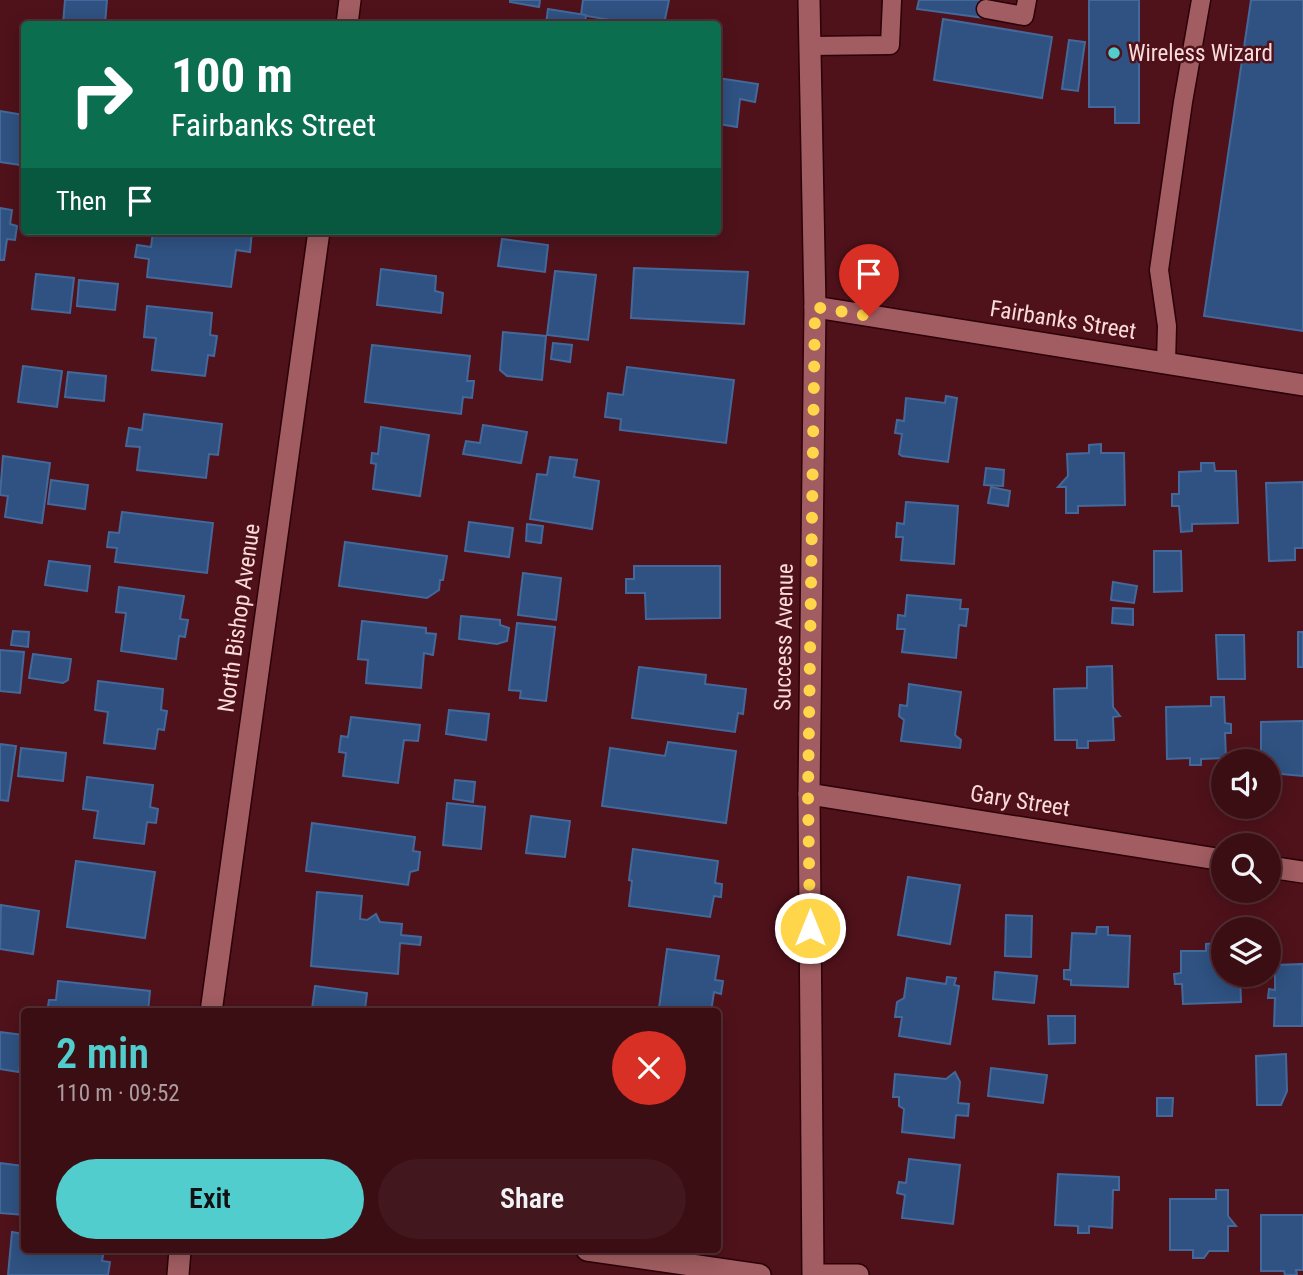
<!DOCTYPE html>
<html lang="en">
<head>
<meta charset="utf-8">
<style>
  :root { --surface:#3b0e14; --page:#42171d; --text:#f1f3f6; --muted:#ac9ca0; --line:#542e34; --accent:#52cdce }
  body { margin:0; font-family:"Roboto Condensed",sans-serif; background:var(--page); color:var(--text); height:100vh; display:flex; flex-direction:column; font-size:26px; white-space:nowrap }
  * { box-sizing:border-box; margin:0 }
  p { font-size:23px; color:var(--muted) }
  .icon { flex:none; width:38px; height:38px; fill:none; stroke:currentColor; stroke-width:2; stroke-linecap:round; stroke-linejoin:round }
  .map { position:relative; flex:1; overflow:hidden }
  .drawer { position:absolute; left:21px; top:1008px; width:700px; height:245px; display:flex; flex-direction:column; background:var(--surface); border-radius:7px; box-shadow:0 4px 18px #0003,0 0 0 2px var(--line) }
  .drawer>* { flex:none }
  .hud { position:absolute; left:21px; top:21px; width:700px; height:214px; border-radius:7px; box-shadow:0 4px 18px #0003,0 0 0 2px var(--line); background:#0b6e4f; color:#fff; overflow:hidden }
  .fabs { position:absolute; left:1211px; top:749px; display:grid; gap:14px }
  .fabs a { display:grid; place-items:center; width:70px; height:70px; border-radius:50%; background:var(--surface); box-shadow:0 4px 18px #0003,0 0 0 2px var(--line); font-size:35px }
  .pin { position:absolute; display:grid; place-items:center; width:60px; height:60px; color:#fff; margin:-72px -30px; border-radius:50% 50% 50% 0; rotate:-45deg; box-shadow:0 0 7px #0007 }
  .pin .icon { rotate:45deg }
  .me { position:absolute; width:77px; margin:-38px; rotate:0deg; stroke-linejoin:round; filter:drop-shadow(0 0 5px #0008) }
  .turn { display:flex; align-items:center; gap:24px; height:147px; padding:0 35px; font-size:32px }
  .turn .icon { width:91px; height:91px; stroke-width:2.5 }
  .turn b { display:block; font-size:49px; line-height:60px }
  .then { display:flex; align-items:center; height:66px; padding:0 35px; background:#0003; gap:14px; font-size:26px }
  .round { display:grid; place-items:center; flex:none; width:74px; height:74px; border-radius:37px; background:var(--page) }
  .head { display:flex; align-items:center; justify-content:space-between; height:119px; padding:0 35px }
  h1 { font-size:42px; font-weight:600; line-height:52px; color:var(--accent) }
  .primary-button { display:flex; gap:14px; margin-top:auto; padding:14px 35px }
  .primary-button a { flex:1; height:80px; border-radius:42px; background:var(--accent); color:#111; font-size:28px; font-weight:600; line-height:80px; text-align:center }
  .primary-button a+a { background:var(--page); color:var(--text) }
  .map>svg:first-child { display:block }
  .building { fill:#2f5282; stroke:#44689a; stroke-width:2 }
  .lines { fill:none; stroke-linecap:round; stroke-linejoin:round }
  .lane-casing { stroke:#2c0108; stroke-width:21 }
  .street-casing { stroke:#2c0108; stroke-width:24 }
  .secondary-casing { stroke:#2c0108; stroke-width:24 }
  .lane { stroke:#a15d61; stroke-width:18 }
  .street { stroke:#a15d61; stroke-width:21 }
  .secondary { stroke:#a15d61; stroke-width:21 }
  .route { stroke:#ffd54a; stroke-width:12; stroke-dasharray:0 21.6 }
  .poi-dot { fill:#52cdce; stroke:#4f121b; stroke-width:2.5 }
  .labels { text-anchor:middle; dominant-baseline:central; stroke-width:5; stroke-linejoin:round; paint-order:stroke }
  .poi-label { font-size:23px; fill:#fbdbdc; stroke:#4f121b; text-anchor:start }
  .street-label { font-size:23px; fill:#fbdbdc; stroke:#4f121b }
</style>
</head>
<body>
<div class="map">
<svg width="1303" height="1275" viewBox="0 0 1303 1275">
  <rect width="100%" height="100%" fill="#4f121b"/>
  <g class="building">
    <path d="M65 0H107L105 24H63Z"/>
    <path d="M510 0H540L539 7 510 2Z"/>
    <path d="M583 0H669L664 24H622V22L581 15Z"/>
    <path d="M919 0H987L985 18 917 9Z"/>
    <path d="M1089 0H1139V123H1115V107H1089Z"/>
    <path d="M1251 0H1303V331L1204 316Z"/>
    <path d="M548 9 586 15 585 24H546Z"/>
    <path d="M943 19 1052 37 1042 98 934 80Z"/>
    <path d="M1069 40 1085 42 1078 91 1062 89Z"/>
    <path d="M718 78 758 84 755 102 740 99 737 127 718 124Z"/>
    <path d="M0 111 24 115V145L21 165 0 162Z"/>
    <path d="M0 208 12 210 10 224 17 226 15 240 7 239 4 260H0Z"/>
    <path d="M153 231H252L250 252 236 250 231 287 147 277 149 259 135 257 137 245 151 247Z"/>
    <path d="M502 239 548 245 545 272 498 266Z"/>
    <path d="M634 268 748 272 744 324 631 318Z"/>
    <path d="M381 269 436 276 435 291 443 293 441 313 377 305Z"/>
    <path d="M555 271 596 275 588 340 547 335Z"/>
    <path d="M36 274 74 278 70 313 32 309Z"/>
    <path d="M79 280 118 284 115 310 77 306Z"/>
    <path d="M147 306 212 313 210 335 217 336 214 356 208 355 205 376 152 370 156 338 144 337Z"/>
    <path d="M503 332 546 336 542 380 507 376 500 370Z"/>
    <path d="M553 343 572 345 570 362 551 359Z"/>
    <path d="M372 345 470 356 467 381H474L472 398 463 397 461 414 365 402Z"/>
    <path d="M23 366 62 371 57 407 18 402Z"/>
    <path d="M627 367 734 380 726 443 620 430 621 419 605 417 608 393 623 395Z"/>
    <path d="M68 372 106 376 104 401 65 397Z"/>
    <path d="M946 396 957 398 948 462 902 456 899 454 902 434 895 433 897 420 904 421 906 398 945 403Z"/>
    <path d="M144 414 222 424 218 455 209 454 206 478 137 470 140 447 126 446 129 428 142 430Z"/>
    <path d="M483 425 527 432 521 463 463 454 466 441 480 443Z"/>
    <path d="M381 427 429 435 420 496 373 489 376 464 371 463 372 453 378 454Z"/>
    <path d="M1101 444V453H1124L1125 505 1078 506V513H1066V487H1058L1068 476 1067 454 1089 453V445Z"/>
    <path d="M3 456 50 463 42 523 5 517 8 496 0 495Z"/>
    <path d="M550 457 577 460 574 477 599 481 592 529 530 519 537 474 547 475Z"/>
    <path d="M1201 463H1214L1215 471H1236L1238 523 1192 524V531L1181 532 1179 506H1172V494H1179V472L1201 471Z"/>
    <path d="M986 468 1004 470 1003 486 984 485Z"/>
    <path d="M51 480 88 485 85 509 48 504Z"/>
    <path d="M1303 482V548H1295V560L1269 561 1266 483Z"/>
    <path d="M991 487 1010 491 1008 506 988 503Z"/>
    <path d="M906 502 958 506 954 564 901 560 903 537H896L897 523 904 524Z"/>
    <path d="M122 512 213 523 207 573 115 562 117 548 107 547 109 532 119 533Z"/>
    <path d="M469 522 513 528 509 557 465 551Z"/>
    <path d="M527 524 543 526 541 543 526 541Z"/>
    <path d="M345 542 447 556 443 580H440L439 590 427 598 339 586Z"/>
    <path d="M1154 551H1181L1182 591 1154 592Z"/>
    <path d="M49 561 90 566 87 591 45 585Z"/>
    <path d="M634 566H720V618L646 619 645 593H626V579H634Z"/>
    <path d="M523 573 561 578 556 620 518 615Z"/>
    <path d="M1113 582 1137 586 1134 603 1111 600Z"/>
    <path d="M119 587 184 596 180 619 188 620 185 637 179 636 176 659 121 651 126 613 116 612Z"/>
    <path d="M907 595 961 600 960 609H968L966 626 959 625 956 658 902 652 905 629H897L898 615 905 616Z"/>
    <path d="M1113 608 1133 609V625L1112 623Z"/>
    <path d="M461 616 500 620V625L509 628 507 641 497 644 459 639Z"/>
    <path d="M362 621 426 628V633L436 634 433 655 424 653 421 688 366 683 368 660 358 659Z"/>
    <path d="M517 623 555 627 546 701 520 698 521 691 509 690Z"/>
    <path d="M13 631 29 632 28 647 11 645Z"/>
    <rect x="1298" y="632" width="5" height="35"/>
    <path d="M1216 635H1244L1245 679H1218Z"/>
    <path d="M0 650 24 652 20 693 0 691Z"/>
    <path d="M33 654 71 659 68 680 63 683 29 678Z"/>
    <path d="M1112 666 1113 707 1120 716 1113 717 1114 740 1088 741V748H1077V740H1055L1054 689 1087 688V667Z"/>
    <path d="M639 667 706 675 705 684 746 689 743 714 738 713 735 732 632 718Z"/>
    <path d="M98 681 163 689 161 710 167 711 164 730 158 729 155 749 104 743 108 712 95 710Z"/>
    <path d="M909 684 961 692 955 735 961 740 960 748 901 741 904 720 899 716 900 705 907 706Z"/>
    <path d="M1211 697H1224L1225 723 1231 724V733H1225L1226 758 1201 759V765H1190V758L1167 759 1166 707 1211 706Z"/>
    <path d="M449 710 489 714 486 740 446 734Z"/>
    <path d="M351 717 420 725 418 741 404 740 398 783 343 776 346 753 339 752 341 736 348 737Z"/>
    <path d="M1303 721V776L1269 773V761H1261V722Z"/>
    <path d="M668 742 736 751 726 823 602 806 610 748 665 756Z"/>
    <path d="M0 744 16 746 8 801 0 800Z"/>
    <path d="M21 748 66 753 63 781 18 776Z"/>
    <path d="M87 777 153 785 150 807 158 809 156 823 147 822 144 844 94 838 98 811 83 809Z"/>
    <path d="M455 780 475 782 473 802 453 799Z"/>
    <path d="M447 803 485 807 481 849 443 845Z"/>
    <path d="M531 816 570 821 565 857 526 853Z"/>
    <path d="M312 823 415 837 413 851 420 852 418 870 410 872 408 885 306 871Z"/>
    <path d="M633 849 718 861 715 883 722 884 721 897 714 896 710 917 629 906 632 881 629 880Z"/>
    <path d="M76 861 155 872 145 938 67 927Z"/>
    <path d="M908 877 960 885 950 944 898 935Z"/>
    <path d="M317 892 362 896 360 919 367 920 376 914 380 922 402 924 401 935 421 937 420 945 400 943 398 974 311 966Z"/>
    <path d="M1 905 39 911 33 954 0 949Z"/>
    <path d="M1006 915 1032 916 1031 957 1005 956Z"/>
    <path d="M1097 927H1108V935L1130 936 1128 987 1071 985V980L1064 979V970H1070L1072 933 1096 934Z"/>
    <path d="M1217 943V951H1223V975H1240L1241 1002 1183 1004 1182 984H1175L1174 974 1181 973V951H1206V944Z"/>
    <path d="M667 949 719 956 715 980 723 981 721 994 714 992 711 1012H683L659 1008Z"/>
    <path d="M1303 964 1302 1026H1274L1275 998H1268L1269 989 1275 990V965Z"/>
    <path d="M995 972 1037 976 1034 1003 993 999Z"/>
    <path d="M947 977 956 978 954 985 959 986 950 1044 899 1036 902 1017H895L897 1002 904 998 907 978 946 984Z"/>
    <path d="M58 981 150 991 148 1012H47L49 1000H56Z"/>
    <path d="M315 986 367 993 365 1009H374V1012H304L305 1009H312Z"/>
    <path d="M1048 1016H1075V1043L1049 1044Z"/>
    <path d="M0 1032 24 1035 19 1072 0 1069Z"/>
    <path d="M1286 1054 1287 1091 1281 1105H1257L1256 1056Z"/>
    <path d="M991 1068 1047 1075 1043 1103 988 1096Z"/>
    <path d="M955 1072 960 1082 958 1103 969 1104 968 1116 956 1115 954 1138 902 1132 904 1109 899 1106V1097H893L895 1074 946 1079Z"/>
    <path d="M1157 1098H1173L1172 1116H1157Z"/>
    <path d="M909 1159 960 1165 953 1224 902 1218 905 1195 897 1193 899 1182 906 1183Z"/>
    <path d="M0 1163 24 1166 22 1184H24V1215L0 1213Z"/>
    <path d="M1058 1174 1119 1177V1190H1113L1112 1228 1089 1226V1233H1078V1226L1055 1225Z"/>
    <path d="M1216 1190H1228V1216L1236 1226H1228V1251H1209L1204 1258H1193V1250H1170V1199H1216Z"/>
    <path d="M1261 1215H1303V1270H1296L1297 1275H1285L1284 1271H1261Z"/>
    <path d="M12 1232 24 1234V1250H104L102 1261 110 1262 108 1275H8Z"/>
  </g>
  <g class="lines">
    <defs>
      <g id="lane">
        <path d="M986 9 1024 16 1027 0"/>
        <path d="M810 46 890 45 892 0"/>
        <path d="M1166 363 1167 326 1159 270 1183 102 1201 0"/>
      </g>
      <g id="street">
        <path d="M347 24 350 0"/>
        <path d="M815 307 1303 385"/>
        <path d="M809 794 1223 860"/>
        <path d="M1269 867 1303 872"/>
        <path d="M211 1012 319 231"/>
        <path d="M587 1250 760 1275"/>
        <path d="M178 1275 180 1250"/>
        <path d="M821 1275H858"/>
      </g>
      <path id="secondary" d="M809 0 815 307 809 794 813 1275"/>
    </defs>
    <use href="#lane" class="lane-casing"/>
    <use href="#street" class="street-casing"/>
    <use href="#secondary" class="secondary-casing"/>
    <use href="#lane" class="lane"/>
    <use href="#street" class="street"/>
    <use href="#secondary" class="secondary"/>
  </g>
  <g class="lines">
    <path class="route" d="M810 928 808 794 815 307 869 316"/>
  </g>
  <circle class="poi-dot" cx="1114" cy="53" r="7"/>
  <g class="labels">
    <g class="poi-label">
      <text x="1128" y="53">Wireless Wizard</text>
    </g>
    <g class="street-label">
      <text transform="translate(1063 320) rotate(9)">Fairbanks Street</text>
      <text transform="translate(239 618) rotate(-82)">North Bishop Avenue</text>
      <text transform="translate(784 637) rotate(-89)">Success Avenue</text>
      <text transform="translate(1020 801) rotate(9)">Gary Street</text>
    </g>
  </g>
</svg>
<div class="fabs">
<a><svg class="icon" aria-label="sound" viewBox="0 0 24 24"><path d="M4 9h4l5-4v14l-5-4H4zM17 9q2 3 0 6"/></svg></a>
<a><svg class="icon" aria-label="search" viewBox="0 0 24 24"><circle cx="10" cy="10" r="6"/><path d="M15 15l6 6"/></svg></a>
<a><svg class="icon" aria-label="layers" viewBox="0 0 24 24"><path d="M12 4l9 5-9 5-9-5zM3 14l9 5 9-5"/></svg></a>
</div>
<div class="pin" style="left:869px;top:316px;background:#d93025"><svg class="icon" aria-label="arrive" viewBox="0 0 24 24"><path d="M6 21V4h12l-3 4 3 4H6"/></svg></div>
<svg class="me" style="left:810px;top:928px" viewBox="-20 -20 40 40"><circle r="17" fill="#ffd54a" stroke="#fff" stroke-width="3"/><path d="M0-11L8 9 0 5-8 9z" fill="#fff"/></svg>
<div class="hud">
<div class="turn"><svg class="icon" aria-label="right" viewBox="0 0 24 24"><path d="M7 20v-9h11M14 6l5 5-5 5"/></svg><div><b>100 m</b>Fairbanks Street</div></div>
<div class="then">Then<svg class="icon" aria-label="arrive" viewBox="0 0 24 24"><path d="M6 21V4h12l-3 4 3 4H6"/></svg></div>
</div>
<section class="drawer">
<div class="head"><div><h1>2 min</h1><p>110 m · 09:52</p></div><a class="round" style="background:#d93025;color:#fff"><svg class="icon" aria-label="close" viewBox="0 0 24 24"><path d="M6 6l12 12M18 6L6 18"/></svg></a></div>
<div class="primary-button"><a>Exit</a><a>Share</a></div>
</section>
</div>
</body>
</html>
